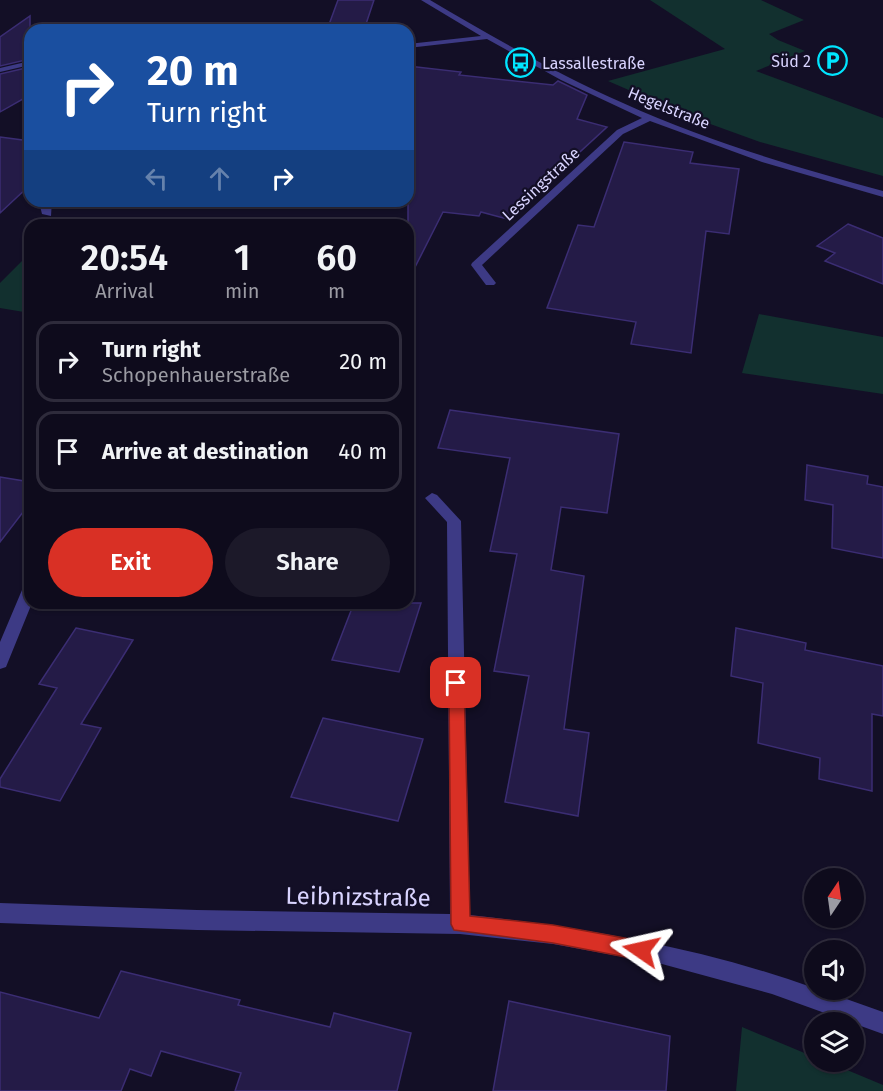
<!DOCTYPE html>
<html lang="en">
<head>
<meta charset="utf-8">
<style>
  :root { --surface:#0e0b1c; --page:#1c1929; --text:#f1f3f6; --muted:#9b9ba3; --line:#2e2b3b; --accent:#d93025 }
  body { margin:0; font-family:"Fira Sans",sans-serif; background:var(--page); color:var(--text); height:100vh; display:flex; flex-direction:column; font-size:22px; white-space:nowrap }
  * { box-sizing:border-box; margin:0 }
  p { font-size:20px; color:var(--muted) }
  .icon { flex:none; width:33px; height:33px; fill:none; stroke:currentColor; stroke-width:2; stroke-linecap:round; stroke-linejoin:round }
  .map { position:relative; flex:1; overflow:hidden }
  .panel { position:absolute; left:24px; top:219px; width:390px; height:390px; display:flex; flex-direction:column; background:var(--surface); border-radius:18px; box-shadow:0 2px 4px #0004,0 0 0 2px var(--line) }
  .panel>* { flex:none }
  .guide { position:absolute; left:24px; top:24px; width:390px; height:183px; border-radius:18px; box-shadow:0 2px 4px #0004,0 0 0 2px var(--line); background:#1a4fa0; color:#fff; overflow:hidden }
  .needle { width:39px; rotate:13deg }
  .tools { position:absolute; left:804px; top:868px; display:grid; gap:12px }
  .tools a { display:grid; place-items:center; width:60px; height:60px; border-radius:50%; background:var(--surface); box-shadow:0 2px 4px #0004,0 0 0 2px var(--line); font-size:30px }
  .pin { position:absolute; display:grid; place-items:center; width:51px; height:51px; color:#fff; margin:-26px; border-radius:12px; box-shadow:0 3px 9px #0006 }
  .me { position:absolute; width:66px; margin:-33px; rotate:281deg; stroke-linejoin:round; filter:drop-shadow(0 0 4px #0008) }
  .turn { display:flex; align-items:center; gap:21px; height:126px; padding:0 24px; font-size:27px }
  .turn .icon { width:78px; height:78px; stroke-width:2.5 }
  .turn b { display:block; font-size:42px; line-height:51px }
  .lanes { display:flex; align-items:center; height:57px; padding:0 24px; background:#0003; justify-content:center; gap:30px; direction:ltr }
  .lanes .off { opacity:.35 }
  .eta { display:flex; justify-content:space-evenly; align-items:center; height:102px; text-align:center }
  .eta b { font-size:36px; font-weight:600; line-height:42px }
  .button { display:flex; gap:12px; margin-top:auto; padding:12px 24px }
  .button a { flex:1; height:69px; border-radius:36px; background:var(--accent); color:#fff; font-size:24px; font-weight:600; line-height:69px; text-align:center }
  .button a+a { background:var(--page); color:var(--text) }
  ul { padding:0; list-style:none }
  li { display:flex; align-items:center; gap:18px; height:81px; margin:0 12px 9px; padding:0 12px; border:3px solid var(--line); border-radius:18px }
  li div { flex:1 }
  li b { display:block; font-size:22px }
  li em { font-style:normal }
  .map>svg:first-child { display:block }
  .green { fill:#12302f }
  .building { fill:#241b47; stroke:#3b2d73; stroke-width:1.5 }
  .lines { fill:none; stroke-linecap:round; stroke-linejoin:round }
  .street { fill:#3d3a85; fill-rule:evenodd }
  .route { fill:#d93025; stroke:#8d1f18; stroke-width:1.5 }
  .labels { text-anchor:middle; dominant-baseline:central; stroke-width:4.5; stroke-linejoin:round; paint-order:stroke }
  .far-poi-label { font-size:16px; fill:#d9d4ff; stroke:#130f26; text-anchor:end }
  .far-street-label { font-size:16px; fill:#d9d4ff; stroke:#130f26 }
  .near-street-label { font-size:24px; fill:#d9d4ff; stroke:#130f26 }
</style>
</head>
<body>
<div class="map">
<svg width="883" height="1091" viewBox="0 0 883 1091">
  <rect width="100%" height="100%" fill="#130f26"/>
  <g class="green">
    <path d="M650 0H761L804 20 769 34 778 40 805 51 756 71 883 118V176L760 142 691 117 608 81 725 49Z"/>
    <path d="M27 256H30V313L0 308V283Z"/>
    <path d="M759 314 883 337V394L742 373Z"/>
    <path d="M742 1027 814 1057V1062H828L883 1085V1091H736Z"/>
  </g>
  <g class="building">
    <path d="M338 0H374L364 30H327Z"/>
    <path d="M30 16V59L0 66V37Z"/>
    <path d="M408 66 461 72 459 75 553 85 558 81 587 95 577 119 607 127 507 219 481 212 479 216 443 212 408 281Z"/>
    <path d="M30 67V95L0 112V74Z"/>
    <path d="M0 137 30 141V185L0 213Z"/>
    <path d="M624 142 693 152 690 163 739 169 729 234 706 231 691 353 631 344 636 322 547 308 578 225 594 227Z"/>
    <path d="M848 224 883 238V284L825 261 835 253 817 246Z"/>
    <path d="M450 410 619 434 607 513 561 507 551 570 584 576 564 729 589 733 578 816 505 802 529 676 494 671 517 554 490 551 510 458 438 448Z"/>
    <path d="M807 465 868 476 867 484 883 487V558L832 548 833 505 805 500Z"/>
    <path d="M0 477 30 482V503L0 542Z"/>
    <path d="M354 603H421L399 672 332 660Z"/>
    <path d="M76 628 133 640 81 724 101 728 60 801 0 787V779L57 688 39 684Z"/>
    <path d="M736 628 806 643 805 650 883 666V716L872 714V791L819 779 820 758 758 743 763 683 731 676Z"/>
    <path d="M323 718 423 739 398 821 291 797Z"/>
    <path d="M121 971 240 1000 238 1005 330 1027 334 1013 411 1033 397 1091H235L241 1073 161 1051 151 1076 130 1069 121 1091H0V992L99 1018Z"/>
    <path d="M509 1001 670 1036 666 1091H493Z"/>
  </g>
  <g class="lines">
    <g class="street">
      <path d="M421 0H430C493 37 557 74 623 103 707 141 795 167 883 191V197L762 162 650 121 623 134 482 265 496 283 494 285H486L471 265 472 263 617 130 642 118 561 80 487 39 408 48V44L481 36Z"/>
      <path d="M30 61V65L0 72V68Z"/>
      <path d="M42 201H52L51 216 42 214 40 206Z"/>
      <path d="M432 493 437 495 461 521 470 915C587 928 703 948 814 988V990H821L883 1012V1034L772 994 662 964 553 944 460 934 197 930 0 923V903L197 910 450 914 447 522 425 498Z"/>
      <path d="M30 584V603H32L8 662 6 667 0 669V642L22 590 24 586Z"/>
    </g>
  </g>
  <path class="route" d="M456 677 462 678 464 683 470 916 553 925 641 941 647 944 650 950 647 957 641 960 553 943 454 930 451 924 449 683 451 678Z"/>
  <defs>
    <symbol id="parking-ring" viewBox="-11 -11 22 22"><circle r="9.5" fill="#130f26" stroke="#00e5ff" stroke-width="1.5"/><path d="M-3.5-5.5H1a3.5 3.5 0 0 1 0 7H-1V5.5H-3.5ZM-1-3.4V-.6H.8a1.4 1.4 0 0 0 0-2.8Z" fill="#00e5ff"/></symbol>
    <symbol id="bus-ring" viewBox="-11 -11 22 22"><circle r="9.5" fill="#130f26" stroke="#00e5ff" stroke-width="1.5"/><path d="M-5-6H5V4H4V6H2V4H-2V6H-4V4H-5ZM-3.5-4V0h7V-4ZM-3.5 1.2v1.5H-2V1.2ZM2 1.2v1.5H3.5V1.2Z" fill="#00e5ff"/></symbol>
  </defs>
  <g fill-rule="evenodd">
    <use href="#parking-ring" x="816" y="44" width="33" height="33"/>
    <use href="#bus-ring" x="504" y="46" width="33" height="33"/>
  </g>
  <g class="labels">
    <g class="far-poi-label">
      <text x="811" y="61">Süd 2</text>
      <text x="542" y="63" text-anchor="start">Lassallestraße</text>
    </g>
    <g class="far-street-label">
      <text transform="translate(669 108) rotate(22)">Hegelstraße</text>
      <text transform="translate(541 184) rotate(-43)">Lessingstraße</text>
    </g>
    <g class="near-street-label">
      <text transform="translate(358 897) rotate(1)">Leibnizstraße</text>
    </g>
  </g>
</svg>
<div class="tools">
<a><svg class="needle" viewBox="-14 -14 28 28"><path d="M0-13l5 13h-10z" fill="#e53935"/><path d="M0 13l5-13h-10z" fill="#9b9ba3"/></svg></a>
<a><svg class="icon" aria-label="sound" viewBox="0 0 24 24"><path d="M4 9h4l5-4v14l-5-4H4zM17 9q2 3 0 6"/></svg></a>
<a><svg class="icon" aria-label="layers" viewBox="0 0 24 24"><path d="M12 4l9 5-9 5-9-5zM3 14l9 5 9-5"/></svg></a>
</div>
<div class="pin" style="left:456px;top:683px;background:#d93025"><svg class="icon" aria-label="arrive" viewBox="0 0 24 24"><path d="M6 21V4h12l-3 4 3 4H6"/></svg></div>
<svg class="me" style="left:641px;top:950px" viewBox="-20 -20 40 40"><path d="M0-17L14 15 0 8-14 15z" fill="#d93025" stroke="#fff" stroke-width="4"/></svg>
<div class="guide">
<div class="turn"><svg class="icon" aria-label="right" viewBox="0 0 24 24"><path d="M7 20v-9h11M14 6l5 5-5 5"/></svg><div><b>20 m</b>Turn right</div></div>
<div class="lanes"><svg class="icon off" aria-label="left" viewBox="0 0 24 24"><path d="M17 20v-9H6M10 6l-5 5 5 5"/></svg><svg class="icon off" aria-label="ahead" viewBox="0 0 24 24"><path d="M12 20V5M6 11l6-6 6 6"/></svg><svg class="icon" aria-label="right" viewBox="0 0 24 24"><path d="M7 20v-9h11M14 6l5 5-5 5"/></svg></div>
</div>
<section class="panel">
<div class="eta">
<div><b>20:54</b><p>Arrival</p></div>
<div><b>1</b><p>min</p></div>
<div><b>60</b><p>m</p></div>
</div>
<ul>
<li><svg class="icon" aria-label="right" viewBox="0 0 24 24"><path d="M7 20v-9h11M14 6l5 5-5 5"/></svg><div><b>Turn right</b><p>Schopenhauerstraße</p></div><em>20 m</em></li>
<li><svg class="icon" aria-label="arrive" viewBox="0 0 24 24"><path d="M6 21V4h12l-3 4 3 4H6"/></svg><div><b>Arrive at destination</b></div><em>40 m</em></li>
</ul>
<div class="button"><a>Exit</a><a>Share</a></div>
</section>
</div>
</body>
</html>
